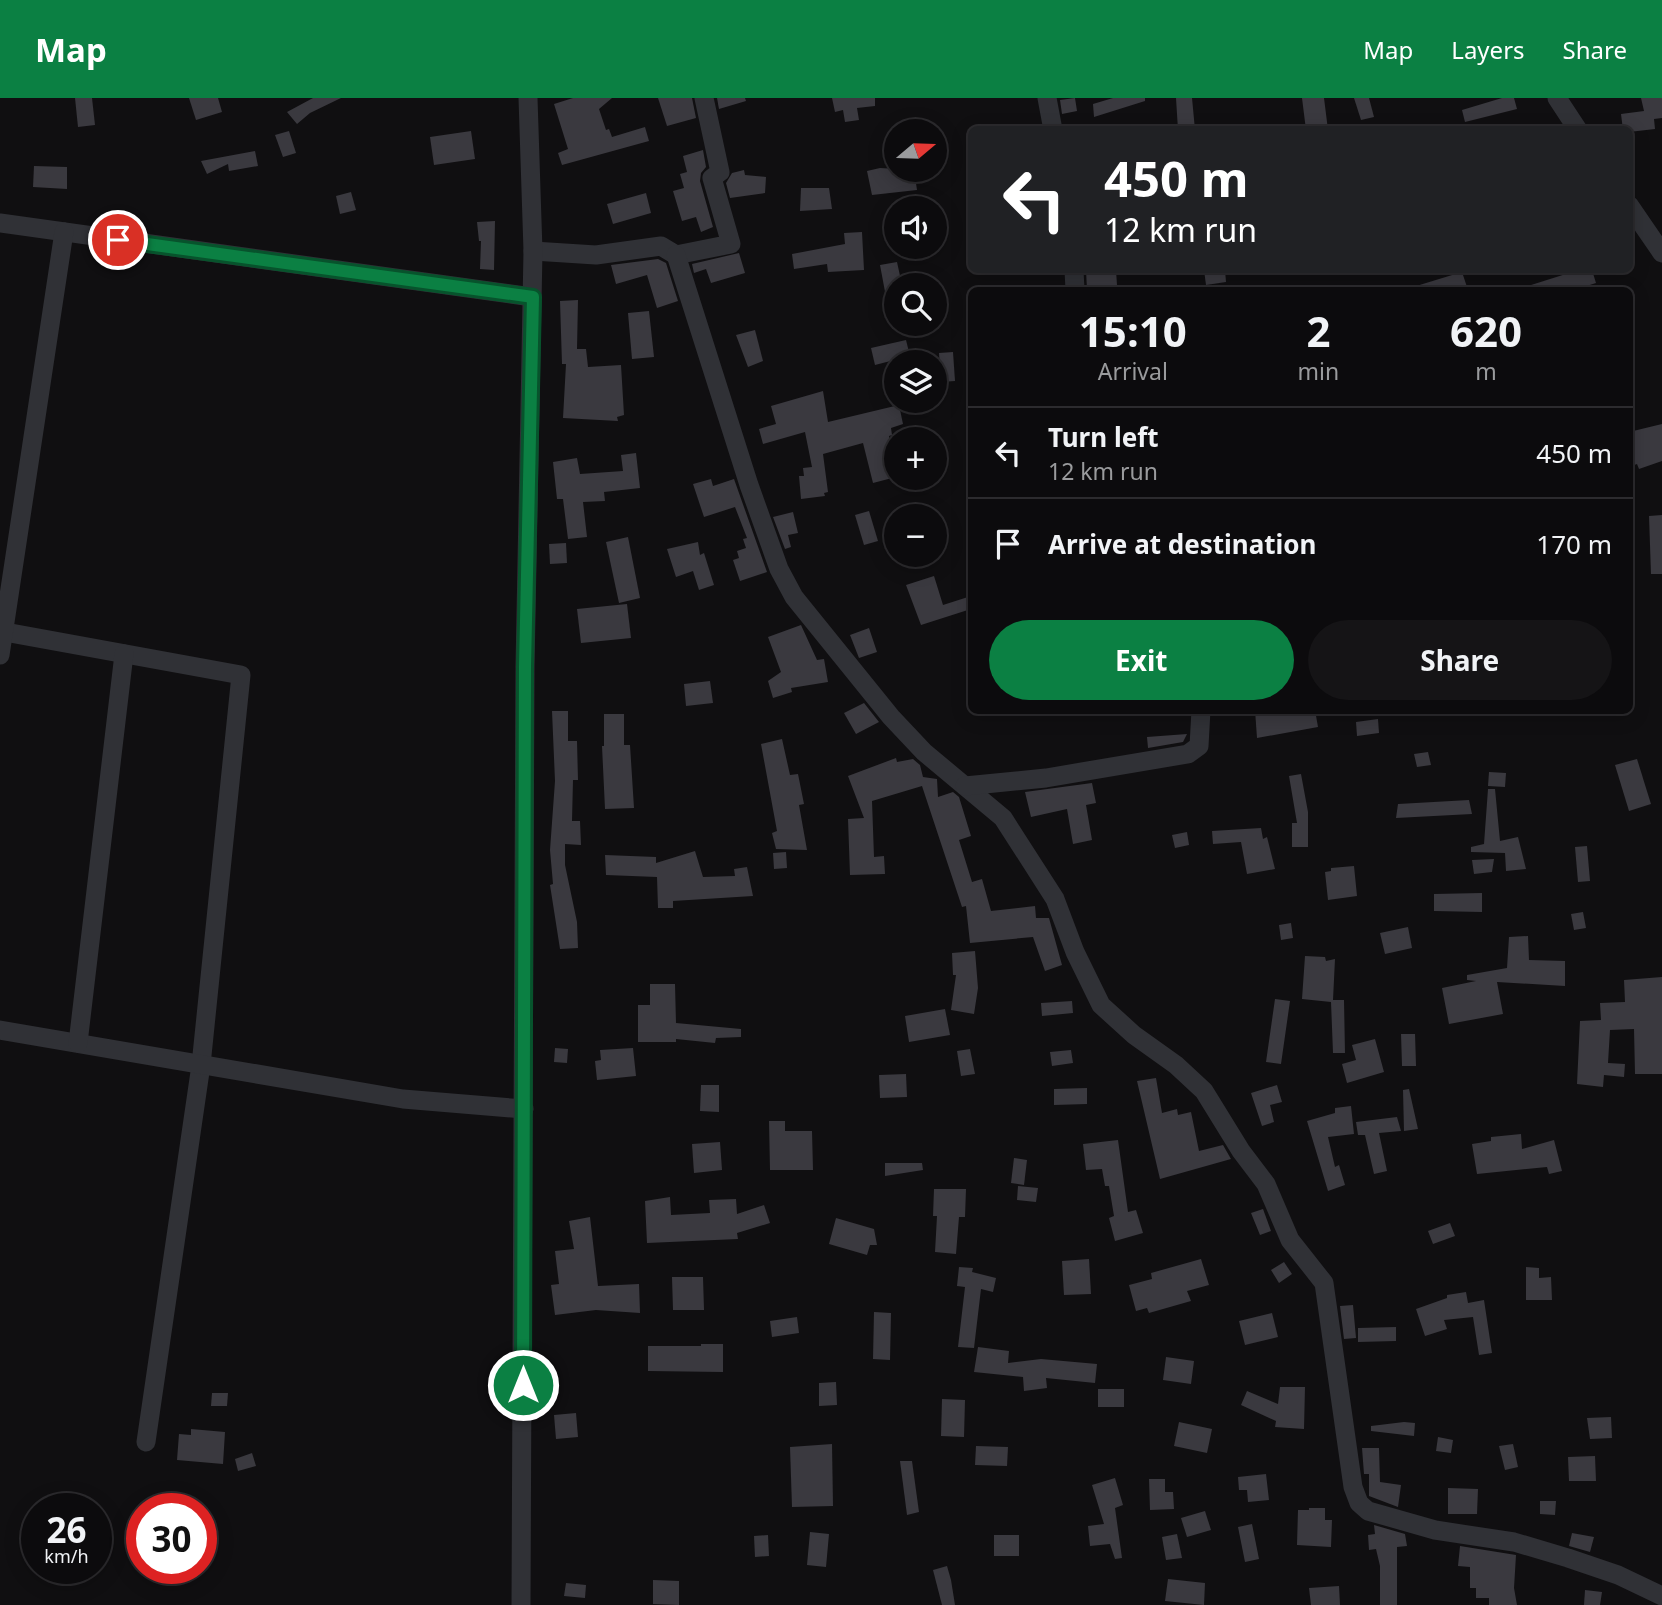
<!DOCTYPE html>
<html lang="en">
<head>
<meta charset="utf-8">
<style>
  :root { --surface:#0c0b0d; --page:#151416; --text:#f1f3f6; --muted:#9a9b9d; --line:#2c2b2e; --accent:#0b8043 }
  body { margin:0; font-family:"Noto Sans",sans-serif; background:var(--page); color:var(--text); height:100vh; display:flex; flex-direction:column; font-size:26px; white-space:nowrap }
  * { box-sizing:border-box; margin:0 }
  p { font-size:23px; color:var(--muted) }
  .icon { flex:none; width:38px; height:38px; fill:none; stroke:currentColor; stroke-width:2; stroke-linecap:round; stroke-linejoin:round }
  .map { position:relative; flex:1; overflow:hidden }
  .sheet { position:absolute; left:968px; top:189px; width:665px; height:427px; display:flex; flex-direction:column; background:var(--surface); border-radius:10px; box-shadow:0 4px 18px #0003,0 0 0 2px var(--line) }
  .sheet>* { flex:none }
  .guide { position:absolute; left:968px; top:28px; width:665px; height:147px; border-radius:10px; box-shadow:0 4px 18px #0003,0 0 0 2px var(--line); background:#202124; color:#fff; overflow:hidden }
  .needle { width:46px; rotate:71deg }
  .tools { position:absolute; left:884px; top:21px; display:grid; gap:14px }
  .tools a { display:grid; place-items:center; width:63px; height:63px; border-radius:50%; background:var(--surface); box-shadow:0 4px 18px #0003,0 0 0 2px var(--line); font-size:35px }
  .speed { position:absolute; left:21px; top:1395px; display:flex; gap:14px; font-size:35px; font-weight:700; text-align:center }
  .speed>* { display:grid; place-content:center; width:91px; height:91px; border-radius:50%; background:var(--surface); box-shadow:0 4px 18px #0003,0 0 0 2px var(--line); line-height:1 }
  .speed small { font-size:18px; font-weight:400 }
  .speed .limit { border:10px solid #d22; background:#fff; color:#111 }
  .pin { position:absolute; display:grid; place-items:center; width:60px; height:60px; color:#fff; margin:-30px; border:4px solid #fff; border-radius:50%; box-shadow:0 2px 7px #0007 }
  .me { position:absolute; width:77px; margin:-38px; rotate:0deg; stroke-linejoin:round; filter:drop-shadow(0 0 5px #0008) }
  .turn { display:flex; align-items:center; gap:24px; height:147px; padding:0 21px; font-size:32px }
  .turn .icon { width:91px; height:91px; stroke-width:2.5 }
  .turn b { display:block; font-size:49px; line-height:60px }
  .eta { display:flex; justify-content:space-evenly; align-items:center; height:119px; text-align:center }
  .eta b { font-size:42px; font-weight:700; line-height:49px }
  .action { display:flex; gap:14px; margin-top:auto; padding:14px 21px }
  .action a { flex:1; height:80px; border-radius:42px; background:var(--accent); color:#fff; font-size:28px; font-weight:700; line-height:80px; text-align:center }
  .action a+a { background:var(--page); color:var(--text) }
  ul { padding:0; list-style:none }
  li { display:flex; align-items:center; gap:21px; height:91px; padding:0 21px; border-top:2px solid var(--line) }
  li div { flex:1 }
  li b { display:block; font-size:26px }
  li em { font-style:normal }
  header { display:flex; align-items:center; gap:42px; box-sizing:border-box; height:98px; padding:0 35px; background:var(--accent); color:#fff }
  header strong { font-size:33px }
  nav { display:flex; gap:38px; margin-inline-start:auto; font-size:24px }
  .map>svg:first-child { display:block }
  .building { fill:#3a393f }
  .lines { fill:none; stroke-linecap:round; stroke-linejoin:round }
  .street { stroke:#303136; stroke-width:19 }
  .route-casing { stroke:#07532c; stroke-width:18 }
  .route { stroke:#0b8043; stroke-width:12 }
</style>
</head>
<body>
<header>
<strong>Map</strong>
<nav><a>Map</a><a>Layers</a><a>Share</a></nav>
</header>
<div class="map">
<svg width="1662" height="1507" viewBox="0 0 1662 1507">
  <rect width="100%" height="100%" fill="#100f11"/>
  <g class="building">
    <path d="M75 0H92L95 27 78 29Z"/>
    <path d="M189 0H218L222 14 196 22Z"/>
    <path d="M313 0H341L310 15 297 26 287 14Z"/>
    <path d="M573 0H612L599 11 606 32 609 31 612 39 645 29 649 43 562 67 558 55 568 51 554 6Z"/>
    <path d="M658 0H692L696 20 667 28Z"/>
    <path d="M717 0H745L746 3 719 11Z"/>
    <path d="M832 0H875V8L857 10 859 22 845 24 843 12 835 14Z"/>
    <path d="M1075 0 1077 13 1062 16 1060 2Z"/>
    <path d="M1113 0H1145V3L1094 19 1093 6Z"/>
    <path d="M1176 0H1192L1195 32H1178Z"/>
    <path d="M1302 0H1324L1328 32H1306Z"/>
    <path d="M1354 0H1369L1374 19 1361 22Z"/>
    <path d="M1502 0H1514L1517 11 1465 24 1462 12Z"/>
    <path d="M1641 0H1662V20L1654 21 1655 31 1629 34 1623 32 1621 16 1644 13Z"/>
    <path d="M289 33 296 55 283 59 275 37Z"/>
    <path d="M471 33 475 61 434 67 430 39Z"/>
    <path d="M703 52 706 69 701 75 700 83 713 129 701 134 696 119 682 123 673 93 684 90 680 76 687 74 683 58Z"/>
    <path d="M255 53 258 68 229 73 228 66 207 76 201 63Z"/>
    <path d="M34 68 67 69V91L33 89Z"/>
    <path d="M880 70 914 72 917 92 872 97 867 73Z"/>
    <path d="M744 72 745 77 766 79 765 95 730 100 726 85 732 75Z"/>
    <path d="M801 90H829L832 111 800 113Z"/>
    <path d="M351 94 356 112 340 116 336 98Z"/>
    <path d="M646 95 651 115 613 126 607 106Z"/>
    <path d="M495 123 494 172 480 171 481 143H479L477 124Z"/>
    <path d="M862 134 864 172 828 174 827 166 794 171 792 156 845 146 844 135Z"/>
    <path d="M739 155 745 175 711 185 706 171 694 175 692 166Z"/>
    <path d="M658 161 666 165 678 203 657 210 647 177 616 186 611 167Z"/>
    <path d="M897 164 902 187H896V215H889L880 167Z"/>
    <path d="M1086 172H1116L1117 187 1097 188V192H1087Z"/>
    <path d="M1204 172H1225L1226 184 1206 187Z"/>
    <path d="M1568 172H1592L1596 185 1574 192H1523L1522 190 1569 175Z"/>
    <path d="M1462 174 1468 192H1413V189Z"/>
    <path d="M578 202 577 251H586L588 269 621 267 624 317 617 319 618 323 563 320 566 266H562L560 203Z"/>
    <path d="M649 213 654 259 632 261 628 215Z"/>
    <path d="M755 232 763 263 748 269 736 237Z"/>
    <path d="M906 242 910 258 875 267 871 250Z"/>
    <path d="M953 254 955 283 941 284 939 255Z"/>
    <path d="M823 293 828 324 899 307 903 326 891 330 892 337 889 338 896 379 873 385 863 345 823 356 828 394 824 395 825 398 801 401 799 378H804L803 370 812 369 805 334 763 346 759 331 776 326 771 308Z"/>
    <path d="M1662 326V363L1639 371 1637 366 1629 369V334Z"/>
    <path d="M636 355 640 390 604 394 605 403 583 404 587 439 568 441 563 401H557L553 364 577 360 580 376 623 373 621 357Z"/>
    <path d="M711 381 713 388 734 381 767 474 740 483 733 462 739 460 737 453 746 450 743 441 747 440 735 409 704 419 693 386Z"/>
    <path d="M869 413 878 443 864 447 855 417Z"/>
    <path d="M793 414 798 435 788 437 791 449 785 451 773 419Z"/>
    <path d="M1662 417V476H1651L1649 418Z"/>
    <path d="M628 439 640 500 619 505 606 444Z"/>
    <path d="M698 444 700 457 704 455 714 487 699 492 693 473 676 479 667 451Z"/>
    <path d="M566 445 567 465 550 466 549 446Z"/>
    <path d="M934 478 943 507 968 499 971 511 921 527 906 487Z"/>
    <path d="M627 506 631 540 581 545 577 511Z"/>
    <path d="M801 527 817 562 824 561 828 584 791 590 792 594 773 600 768 583 781 574 768 539Z"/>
    <path d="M869 530 877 554 859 560 850 537Z"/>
    <path d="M710 583 713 605 686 608 684 586Z"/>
    <path d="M864 605 879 624 856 636 844 615Z"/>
    <path d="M1255 612H1315L1318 629 1257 640Z"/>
    <path d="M552 613H568V643H577L578 682H573L572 723H580L581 747 565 746V767L577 824 578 850 560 851 550 787 553 786 550 752 555 683Z"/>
    <path d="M604 616H624V647H630L634 710 605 711 602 648H604Z"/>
    <path d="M1378 621 1379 635 1357 638 1356 624Z"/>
    <path d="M1187 636 1183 644 1148 650 1147 639Z"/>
    <path d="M782 641 790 677 798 676 804 706 799 707 807 752 776 751 772 735 777 733 761 646Z"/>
    <path d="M1428 654 1431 667 1417 669 1414 656Z"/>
    <path d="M896 660 897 664 913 661 920 667 923 679 937 681 938 699 953 694 959 699 971 738 959 742 972 784 982 781 991 813 1035 808 1036 820H1049L1062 867 1045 873 1033 839 970 845 966 808 962 809 922 688 872 703 874 759 884 758 885 776 850 777 848 721 864 720 848 678Z"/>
    <path d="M1637 661 1651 706 1629 713 1615 667Z"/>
    <path d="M1489 674 1506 675 1505 689 1488 688Z"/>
    <path d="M1301 676 1308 714V749H1292V725H1297L1289 678Z"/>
    <path d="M1092 685 1096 705 1086 707 1092 742 1073 746 1067 711 1031 719 1025 694Z"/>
    <path d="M1488 691H1495L1500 743 1518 739 1526 771 1506 773 1505 755 1471 754V749L1484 746Z"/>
    <path d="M1469 702 1472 716 1396 720 1398 706Z"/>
    <path d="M1261 730 1263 741 1267 739 1275 771 1247 776 1241 744 1213 746 1212 733Z"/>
    <path d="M1187 734 1189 747 1175 750 1172 737Z"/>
    <path d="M1587 748 1590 783 1578 784 1575 749Z"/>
    <path d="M695 753 703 779 735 778 734 771 747 769 753 798 673 803V810H658L657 779 606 777 605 757 656 759V765Z"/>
    <path d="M786 754 787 770 774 771 773 755Z"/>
    <path d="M1494 761 1492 774 1474 776 1472 762Z"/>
    <path d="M1354 768 1357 798 1328 802 1325 774 1331 773V770Z"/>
    <path d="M1482 795V814L1434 813V796Z"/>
    <path d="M1583 814 1586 830 1574 832 1571 816Z"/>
    <path d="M1291 825 1293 840 1281 842 1279 827Z"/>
    <path d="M1408 829 1412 850 1385 856 1380 835Z"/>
    <path d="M1528 838 1529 862 1565 863V888L1497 884 1503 916 1449 926 1442 890 1476 883 1467 882V877L1507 870 1509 839Z"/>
    <path d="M975 853 978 890 974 916 951 912 956 877H953L952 855Z"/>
    <path d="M1305 858 1325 859 1326 863 1335 861 1333 902H1344L1345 955H1333L1331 904 1302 901Z"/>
    <path d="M1662 879V976H1635L1634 931 1610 932 1608 965 1625 966 1624 979 1604 977 1603 989 1577 986 1580 923 1601 922 1600 905 1625 904 1624 882Z"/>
    <path d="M650 886H675L676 925 741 931V939L716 940 715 945 676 941V944H638V907H650Z"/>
    <path d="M1275 901 1290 903 1281 966 1266 964Z"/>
    <path d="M1072 903 1073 915 1042 918 1041 905Z"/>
    <path d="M945 911 950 937 909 944 905 918Z"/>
    <path d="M1401 936H1415L1416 968H1402Z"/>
    <path d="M1375 941 1384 974 1347 985 1342 966 1356 962 1352 947Z"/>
    <path d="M555 950 568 951 567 965 554 964Z"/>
    <path d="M633 950 636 978 597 982 595 963 601 962 600 952Z"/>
    <path d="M970 951 975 976 961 978 957 953Z"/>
    <path d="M1071 952 1073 965 1052 968 1050 954Z"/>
    <path d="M906 976 907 999 880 1000 879 977Z"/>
    <path d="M1156 980 1162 1015 1177 1011 1178 1017 1191 1014 1199 1053 1223 1047 1231 1061 1160 1081 1137 983Z"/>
    <path d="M701 987H719V1014L700 1013Z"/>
    <path d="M1277 987 1282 1004 1270 1007 1274 1024 1262 1028 1251 995Z"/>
    <path d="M1087 990V1006L1054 1007V991Z"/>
    <path d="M1409 991 1418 1031 1404 1033 1403 992Z"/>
    <path d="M1351 1008 1354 1036 1328 1039 1335 1069 1339 1067 1345 1087 1328 1093 1307 1023 1335 1015V1010Z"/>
    <path d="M1397 1019 1401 1033 1379 1035 1387 1073 1374 1076 1365 1037H1358L1356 1024Z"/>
    <path d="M769 1023H785V1033H812L813 1072H770Z"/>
    <path d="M1521 1036 1522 1051 1554 1042 1562 1073 1549 1076 1547 1069 1477 1076 1472 1046 1491 1043V1039Z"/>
    <path d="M1118 1042 1128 1114 1136 1112 1143 1135 1115 1143 1109 1120 1114 1118 1109 1088H1105L1102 1071 1086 1072 1083 1046Z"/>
    <path d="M720 1044 722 1072 694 1075 692 1046Z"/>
    <path d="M1014 1060 1027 1062 1024 1087 1011 1085Z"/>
    <path d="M885 1065H922L923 1072 885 1078Z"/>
    <path d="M1018 1088 1038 1090 1036 1104 1017 1102Z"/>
    <path d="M934 1091H966L965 1119H959L956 1156 935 1154 937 1118H933Z"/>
    <path d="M670 1099 671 1117 710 1115 709 1102 736 1101 737 1116 764 1107 770 1125 737 1135 738 1141 647 1145 645 1103Z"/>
    <path d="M1263 1111 1271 1133 1260 1137 1251 1115Z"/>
    <path d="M590 1119 598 1188 639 1186 640 1215 596 1212 555 1217 551 1187 559 1186 555 1153 574 1151 569 1123Z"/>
    <path d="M836 1120 874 1131 877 1147H870L867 1157 829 1146Z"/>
    <path d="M1450 1125 1455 1138 1433 1146 1428 1133Z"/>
    <path d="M1089 1161 1091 1196 1064 1197 1062 1163Z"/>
    <path d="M1201 1161 1209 1187 1187 1193 1191 1203 1149 1215 1147 1210 1136 1213 1129 1187 1152 1181 1151 1175Z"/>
    <path d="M1284 1164 1292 1176 1279 1185 1271 1172Z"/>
    <path d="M959 1169 973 1170 972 1174 996 1180 993 1194 981 1191 974 1250 958 1249 965 1189 957 1188Z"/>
    <path d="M1526 1169 1539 1170V1180L1551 1179 1552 1202H1526Z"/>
    <path d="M672 1179H703L704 1212H673Z"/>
    <path d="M1466 1194 1468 1205 1484 1202 1492 1255 1479 1257 1473 1219 1444 1222 1447 1231 1425 1238 1416 1211 1447 1200V1197Z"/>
    <path d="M1353 1207 1356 1240 1344 1241 1340 1208Z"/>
    <path d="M874 1214 891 1215 890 1262 873 1261Z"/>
    <path d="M1272 1215 1278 1239 1245 1247 1239 1223Z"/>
    <path d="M797 1219 799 1235 772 1239 770 1223Z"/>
    <path d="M1396 1229V1243L1358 1244V1230Z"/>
    <path d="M701 1246H723V1274L648 1273V1248H701Z"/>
    <path d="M978 1249 1009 1253 1008 1265 1041 1261 1097 1266 1095 1285 1046 1280 1047 1290 1024 1293 1023 1279 974 1274Z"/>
    <path d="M1166 1259 1194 1263 1191 1286 1163 1282Z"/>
    <path d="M836 1284 837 1307 819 1308V1285Z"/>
    <path d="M1280 1289H1305L1304 1331 1275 1329 1276 1323 1241 1307 1247 1293 1278 1306Z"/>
    <rect x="1098" y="1291" width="26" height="18"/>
    <path d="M212 1295H228L227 1308H211Z"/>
    <path d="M942 1301 965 1302 964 1339 941 1338Z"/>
    <path d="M576 1315 578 1339 556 1341 554 1317Z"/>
    <path d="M1611 1319 1612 1340 1590 1341 1587 1320Z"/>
    <path d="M1179 1324 1212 1331 1207 1355 1174 1348Z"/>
    <path d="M1404 1324 1415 1325 1414 1338 1371 1333V1328Z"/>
    <path d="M191 1331 225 1334 223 1366 177 1362 179 1336 191 1337Z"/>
    <path d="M1438 1339 1453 1342 1451 1355 1436 1353Z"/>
    <path d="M832 1346 833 1408 792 1409 790 1349Z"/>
    <path d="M1513 1346 1518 1369 1505 1372 1499 1348Z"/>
    <path d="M976 1348 1008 1349 1007 1368 975 1367Z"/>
    <path d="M1362 1350H1379L1380 1384 1401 1387 1398 1409 1369 1398V1376H1364Z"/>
    <path d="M252 1355 256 1368 238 1373 235 1361Z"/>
    <path d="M1595 1358 1596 1383H1569L1568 1359Z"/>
    <path d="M900 1363H912L919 1414 907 1417Z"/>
    <path d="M1266 1376 1269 1402 1248 1404 1247 1392H1239L1238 1379Z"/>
    <path d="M1115 1380 1123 1407 1115 1410 1122 1460 1115 1461 1110 1446 1090 1448 1088 1428 1104 1426 1092 1387Z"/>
    <path d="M1149 1381H1165V1394H1173L1174 1411 1150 1412Z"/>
    <path d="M1448 1390 1478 1391 1477 1416H1448Z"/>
    <path d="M1540 1403H1556L1555 1417 1540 1416Z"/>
    <path d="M1309 1410H1325V1422H1332L1331 1449 1297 1447 1298 1412H1309Z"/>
    <path d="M1205 1413 1211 1432 1187 1439 1181 1420Z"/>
    <path d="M1252 1426 1259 1461 1245 1464 1238 1429Z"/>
    <path d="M1374 1427 1405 1436 1407 1448 1397 1449V1507H1380V1468L1376 1451 1369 1452 1368 1437 1375 1436Z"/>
    <path d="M810 1434 829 1436 826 1469 807 1467Z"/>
    <path d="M1572 1435 1594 1439 1590 1454 1569 1448Z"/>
    <path d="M1177 1436 1182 1460 1166 1462 1162 1439Z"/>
    <path d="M768 1437 769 1458 755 1459 754 1438Z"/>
    <rect x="994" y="1437" width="25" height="21"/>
    <path d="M1460 1448 1516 1457 1514 1490 1517 1507H1489V1500H1476V1490H1470V1469L1458 1468Z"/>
    <path d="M947 1468 951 1482 955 1507H942L933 1472Z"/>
    <path d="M1168 1481 1205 1485 1204 1507 1165 1503Z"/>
    <path d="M653 1482 679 1483V1507L653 1506Z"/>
    <path d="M566 1485 586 1487 585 1500 564 1498Z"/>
    <path d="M1339 1488 1340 1507H1311L1309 1490Z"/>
    <path d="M1585 1492 1602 1494 1600 1507H1584Z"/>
  </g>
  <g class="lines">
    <g class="street">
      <path d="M1047 0 1053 32"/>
      <path d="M1557 0 1578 32"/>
      <path d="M1629 107 1662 155"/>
      <path d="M0 125 532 199"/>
      <path d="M533 153 596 157 661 148 676 157 731 146 712 80 720 74 704 0"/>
      <path d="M676 157 749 387 779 471 794 499 891 619 924 654 1003 720 1055 801 1075 854 1101 907 1134 937 1176 967 1204 993 1241 1053 1266 1086 1290 1142 1324 1185 1353 1389 1359 1405 1368 1413 1435 1432 1514 1444 1568 1460 1618 1477 1662 1498"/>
      <path d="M1074 172 1075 192"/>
      <path d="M0 533 241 577 201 967 146 1344"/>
      <path d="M0 557 64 134"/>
      <path d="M965 688 1046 680 1188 656 1199 648 1201 612"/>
      <path d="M0 932 403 1001 524 1011"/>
      <path d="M78 945 124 556"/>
      <path d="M521 1507 525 569 533 153 528 0"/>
    </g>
  </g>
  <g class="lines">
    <defs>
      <path id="route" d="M118 142 533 199 525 569 523 1287"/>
    </defs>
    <use href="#route" class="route-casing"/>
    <use href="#route" class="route"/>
  </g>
</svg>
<div class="tools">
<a><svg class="needle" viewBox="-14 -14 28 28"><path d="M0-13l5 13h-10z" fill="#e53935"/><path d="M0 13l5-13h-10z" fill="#9a9b9d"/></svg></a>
<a><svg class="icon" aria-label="sound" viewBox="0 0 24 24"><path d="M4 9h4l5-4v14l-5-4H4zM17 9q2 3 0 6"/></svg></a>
<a><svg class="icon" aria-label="search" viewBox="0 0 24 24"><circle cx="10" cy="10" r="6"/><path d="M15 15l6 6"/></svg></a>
<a><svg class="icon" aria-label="layers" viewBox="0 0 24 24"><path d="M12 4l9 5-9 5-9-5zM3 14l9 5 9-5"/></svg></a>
<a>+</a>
<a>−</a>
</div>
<div class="speed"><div>26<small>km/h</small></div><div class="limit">30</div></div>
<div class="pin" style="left:118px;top:142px;background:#d93025"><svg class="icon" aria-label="arrive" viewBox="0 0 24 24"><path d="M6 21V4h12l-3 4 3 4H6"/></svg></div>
<svg class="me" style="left:523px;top:1287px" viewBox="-20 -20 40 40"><circle r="17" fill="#0b8043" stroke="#fff" stroke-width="3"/><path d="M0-11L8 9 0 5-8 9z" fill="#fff"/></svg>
<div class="guide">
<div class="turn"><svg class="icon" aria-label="left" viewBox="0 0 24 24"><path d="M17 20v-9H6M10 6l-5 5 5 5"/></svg><div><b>450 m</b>12 km run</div></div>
</div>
<section class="sheet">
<div class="eta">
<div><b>15:10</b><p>Arrival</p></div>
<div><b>2</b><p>min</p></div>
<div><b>620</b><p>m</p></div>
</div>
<ul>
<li><svg class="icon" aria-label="left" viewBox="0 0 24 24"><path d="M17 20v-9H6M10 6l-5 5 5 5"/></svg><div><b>Turn left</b><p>12 km run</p></div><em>450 m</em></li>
<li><svg class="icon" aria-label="arrive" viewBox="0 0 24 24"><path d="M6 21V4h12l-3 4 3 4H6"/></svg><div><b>Arrive at destination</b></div><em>170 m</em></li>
</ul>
<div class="action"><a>Exit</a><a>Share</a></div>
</section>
</div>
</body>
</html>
